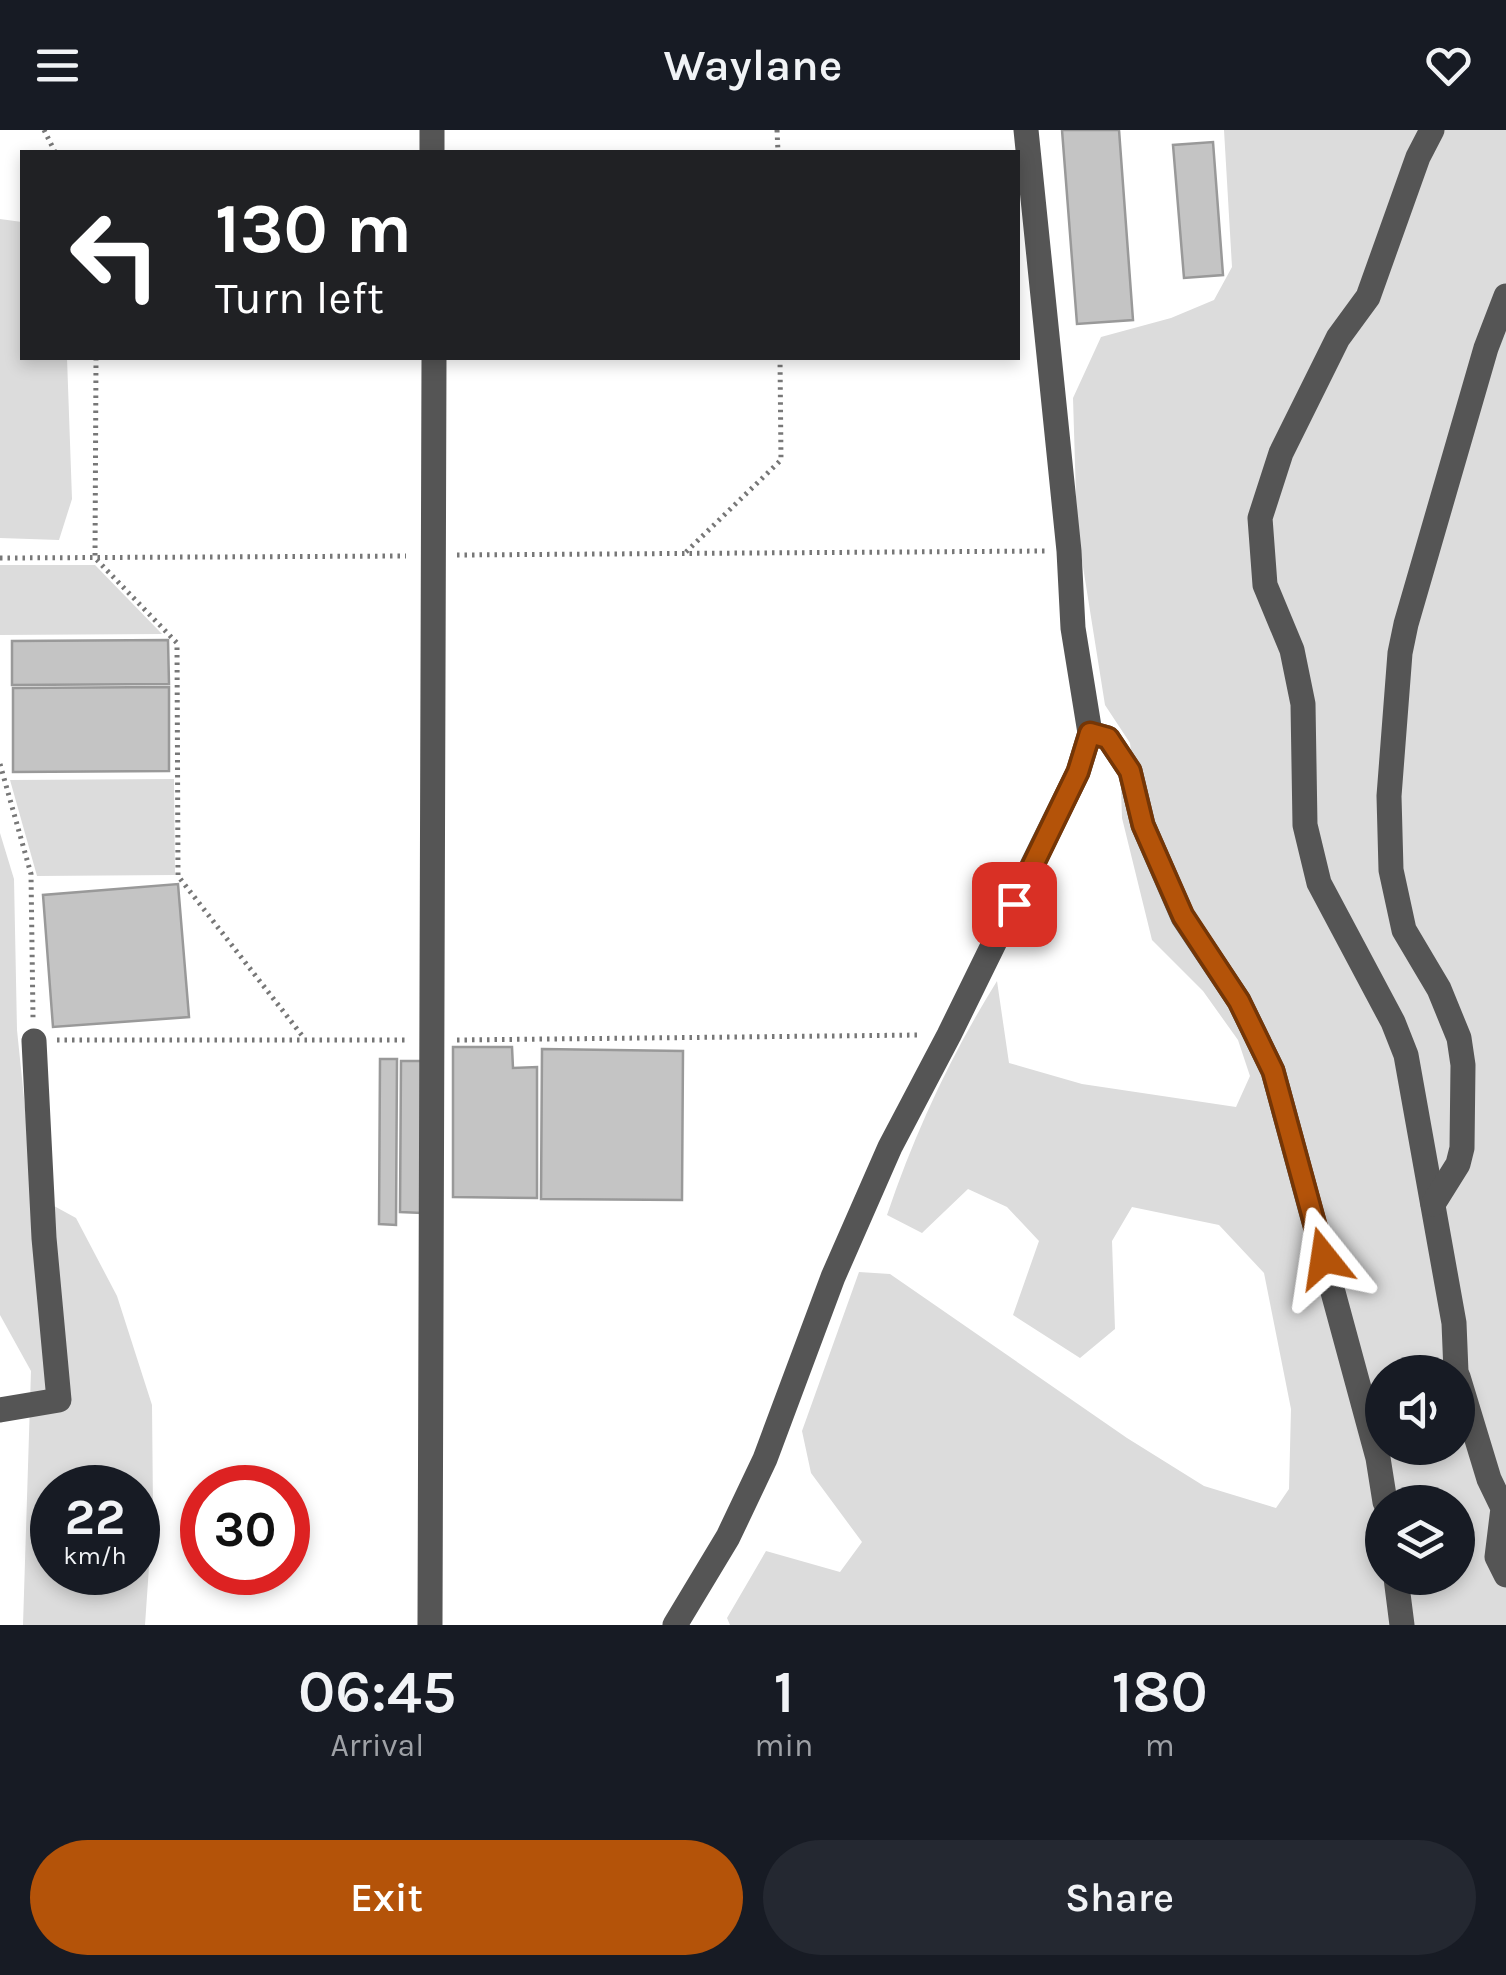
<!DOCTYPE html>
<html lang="en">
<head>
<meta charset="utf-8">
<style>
  :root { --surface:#171b24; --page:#242831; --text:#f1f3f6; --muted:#9ea1a6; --accent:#b45309 }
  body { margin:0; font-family:Karla,sans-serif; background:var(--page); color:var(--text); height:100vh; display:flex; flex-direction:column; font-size:38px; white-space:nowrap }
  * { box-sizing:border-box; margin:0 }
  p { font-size:32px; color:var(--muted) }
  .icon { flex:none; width:55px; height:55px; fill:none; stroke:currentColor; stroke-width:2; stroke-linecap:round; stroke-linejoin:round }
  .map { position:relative; height:1495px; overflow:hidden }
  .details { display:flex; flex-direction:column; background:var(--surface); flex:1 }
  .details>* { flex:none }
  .top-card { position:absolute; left:20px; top:20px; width:1000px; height:210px; border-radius:0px; box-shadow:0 5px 15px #0003; background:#202124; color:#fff; overflow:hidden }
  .fabs { position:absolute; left:1365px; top:1225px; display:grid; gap:20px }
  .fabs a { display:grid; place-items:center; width:110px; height:110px; border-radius:50%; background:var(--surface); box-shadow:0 5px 15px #0003; font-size:50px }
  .speed { position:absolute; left:30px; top:1335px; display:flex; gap:20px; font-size:50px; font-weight:700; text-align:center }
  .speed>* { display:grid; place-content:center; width:130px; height:130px; border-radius:50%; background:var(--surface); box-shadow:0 5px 15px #0003; line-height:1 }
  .speed small { font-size:25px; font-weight:400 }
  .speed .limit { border:15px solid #d22; background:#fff; color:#111 }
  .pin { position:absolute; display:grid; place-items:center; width:85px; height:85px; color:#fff; margin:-42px; border-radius:20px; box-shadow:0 5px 15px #0006 }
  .me { position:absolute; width:110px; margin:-55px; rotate:345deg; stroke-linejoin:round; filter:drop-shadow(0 0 8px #0008) }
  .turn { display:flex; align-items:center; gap:35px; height:210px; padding:0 30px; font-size:45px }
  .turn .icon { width:130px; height:130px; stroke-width:2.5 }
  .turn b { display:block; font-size:70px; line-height:85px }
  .eta { display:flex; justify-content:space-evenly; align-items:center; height:170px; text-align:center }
  .eta b { font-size:60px; font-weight:600; line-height:70px }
  .primary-button { display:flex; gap:20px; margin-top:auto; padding:20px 30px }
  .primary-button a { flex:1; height:115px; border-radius:60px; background:var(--accent); color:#fff; font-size:40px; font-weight:600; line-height:115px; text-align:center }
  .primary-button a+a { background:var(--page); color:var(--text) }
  header { display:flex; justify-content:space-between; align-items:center; height:130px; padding:0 30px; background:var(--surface); font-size:45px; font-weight:600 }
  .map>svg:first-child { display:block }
  .green { fill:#dcdcdc; fill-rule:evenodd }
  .building { fill:#c4c4c4; stroke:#999; stroke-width:2.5 }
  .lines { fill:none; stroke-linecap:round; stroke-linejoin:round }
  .path { stroke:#777; stroke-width:5; stroke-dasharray:2.5 5; stroke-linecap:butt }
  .minor { stroke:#555; stroke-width:25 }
  .route-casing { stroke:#753606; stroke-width:25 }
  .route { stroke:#b45309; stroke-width:18 }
</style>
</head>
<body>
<header><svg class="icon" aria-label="menu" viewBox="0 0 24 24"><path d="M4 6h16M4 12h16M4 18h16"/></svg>Waylane<svg class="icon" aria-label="heart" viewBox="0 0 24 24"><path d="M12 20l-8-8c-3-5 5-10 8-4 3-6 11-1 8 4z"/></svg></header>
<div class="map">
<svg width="1506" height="1495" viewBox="0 0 1506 1495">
  <rect width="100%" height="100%" fill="#fff"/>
  <g class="green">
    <path d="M1224 0H1506V1495H730L727 1488 766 1421 840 1442 862 1412 811 1343 802 1301 859 1142 890 1144 1127 1308 1204 1356 1276 1378 1289 1359 1291 1279 1264 1143 1219 1095 1132 1077 1112 1111 1115 1199 1080 1228 1013 1185 1039 1111 1007 1077 968 1059 922 1103 887 1085C915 1002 951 925 997 851L1009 933 1082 954 1236 977 1250 946 1238 910 1203 861 1152 810 1122 688 1121 659 1133 636 1130 613 1105 575 1077 399 1073 268 1101 207 1171 188 1214 170 1232 137ZM1382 1242H1458V1318H1382ZM1382 1372H1458V1448H1382Z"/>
    <path d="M0 89 22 92V228H67L72 369 59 410 0 408Z"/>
    <path d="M0 435H95L162 504 0 505Z"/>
    <path d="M174 649 175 745 37 746 10 650Z"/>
    <path d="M0 703 14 749 17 900 34 1065 76 1088 117 1166 152 1275 153 1379 145 1495H23L31 1241 0 1185ZM52 1358H138V1442H52Z"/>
  </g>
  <g class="building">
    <path d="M1062 0H1119L1133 190 1077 194Z"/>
    <path d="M1213 12 1223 145 1184 148 1173 15Z"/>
    <path d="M168 510 169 554 12 555V511Z"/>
    <path d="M169 557V641L13 642V558Z"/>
    <path d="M178 754 189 887 53 897 43 765Z"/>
    <path d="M453 917H512L513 938 537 937V1068L453 1067Z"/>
    <path d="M542 919 683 921 682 1070 541 1069Z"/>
    <path d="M380 929H397L396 1095 379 1094Z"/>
    <path d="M401 931H423L422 1083 400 1082Z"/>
  </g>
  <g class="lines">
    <g class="path">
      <path d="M44 0 55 22"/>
      <path d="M777 0 778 22"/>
      <path d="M96 228 95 428 177 513 178 746 304 908"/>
      <path d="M686 422 781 330 780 228"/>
      <path d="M457 425 1046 421"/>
      <path d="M0 428 406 426"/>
      <path d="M0 634 31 744 33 888"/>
      <path d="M57 910H406"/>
      <path d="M457 910 921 905"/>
    </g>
    <g class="minor">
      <path d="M432 0V22"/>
      <path d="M1026 0 1069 421 1073 498 1090 603 1108 608 1130 641 1143 695 1183 787 1239 871 1273 941 1378 1328 1385 1372"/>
      <path d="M1432 0 1418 27 1368 167 1338 208 1281 323 1260 388 1265 455 1292 520 1303 574 1305 695 1319 753 1393 892 1406 925 1454 1193 1456 1242"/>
      <path d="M1433 1074 1458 1034 1462 1018 1463 935 1459 908 1439 859 1404 800 1391 740 1389 666 1400 523 1406 494 1486 218 1506 166"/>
      <path d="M1458 1247 1489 1349 1503 1378 1497 1427 1506 1445"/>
      <path d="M0 1280 59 1270 44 1108 34 911"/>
      <path d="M1396 1448 1402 1495"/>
      <path d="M430 1495 434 228"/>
      <path d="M675 1495 728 1407 765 1329 833 1147 890 1017 949 905 1078 642 1090 603"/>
    </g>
  </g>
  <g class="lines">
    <defs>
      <path id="route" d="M1014 774 1078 642 1090 603 1108 608 1130 641 1143 695 1183 786 1239 871 1273 941 1324 1128"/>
    </defs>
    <use href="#route" class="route-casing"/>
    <use href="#route" class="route"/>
  </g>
</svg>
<div class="fabs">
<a><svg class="icon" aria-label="sound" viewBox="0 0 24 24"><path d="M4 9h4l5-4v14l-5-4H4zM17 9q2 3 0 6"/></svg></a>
<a><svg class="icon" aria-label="layers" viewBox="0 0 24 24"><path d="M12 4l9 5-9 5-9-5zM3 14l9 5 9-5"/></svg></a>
</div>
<div class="speed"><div>22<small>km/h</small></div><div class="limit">30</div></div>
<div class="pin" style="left:1014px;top:774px;background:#d93025"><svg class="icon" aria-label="arrive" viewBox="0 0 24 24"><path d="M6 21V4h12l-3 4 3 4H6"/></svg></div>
<svg class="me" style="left:1324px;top:1128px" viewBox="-20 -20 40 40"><path d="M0-17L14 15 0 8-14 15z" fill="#b45309" stroke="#fff" stroke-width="4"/></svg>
<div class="top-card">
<div class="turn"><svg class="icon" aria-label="left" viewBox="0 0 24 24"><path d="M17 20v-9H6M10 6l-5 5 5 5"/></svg><div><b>130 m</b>Turn left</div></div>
</div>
</div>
<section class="details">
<div class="eta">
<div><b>06:45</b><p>Arrival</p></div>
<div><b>1</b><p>min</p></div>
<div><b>180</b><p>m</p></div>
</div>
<div class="primary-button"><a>Exit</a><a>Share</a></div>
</section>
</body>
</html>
